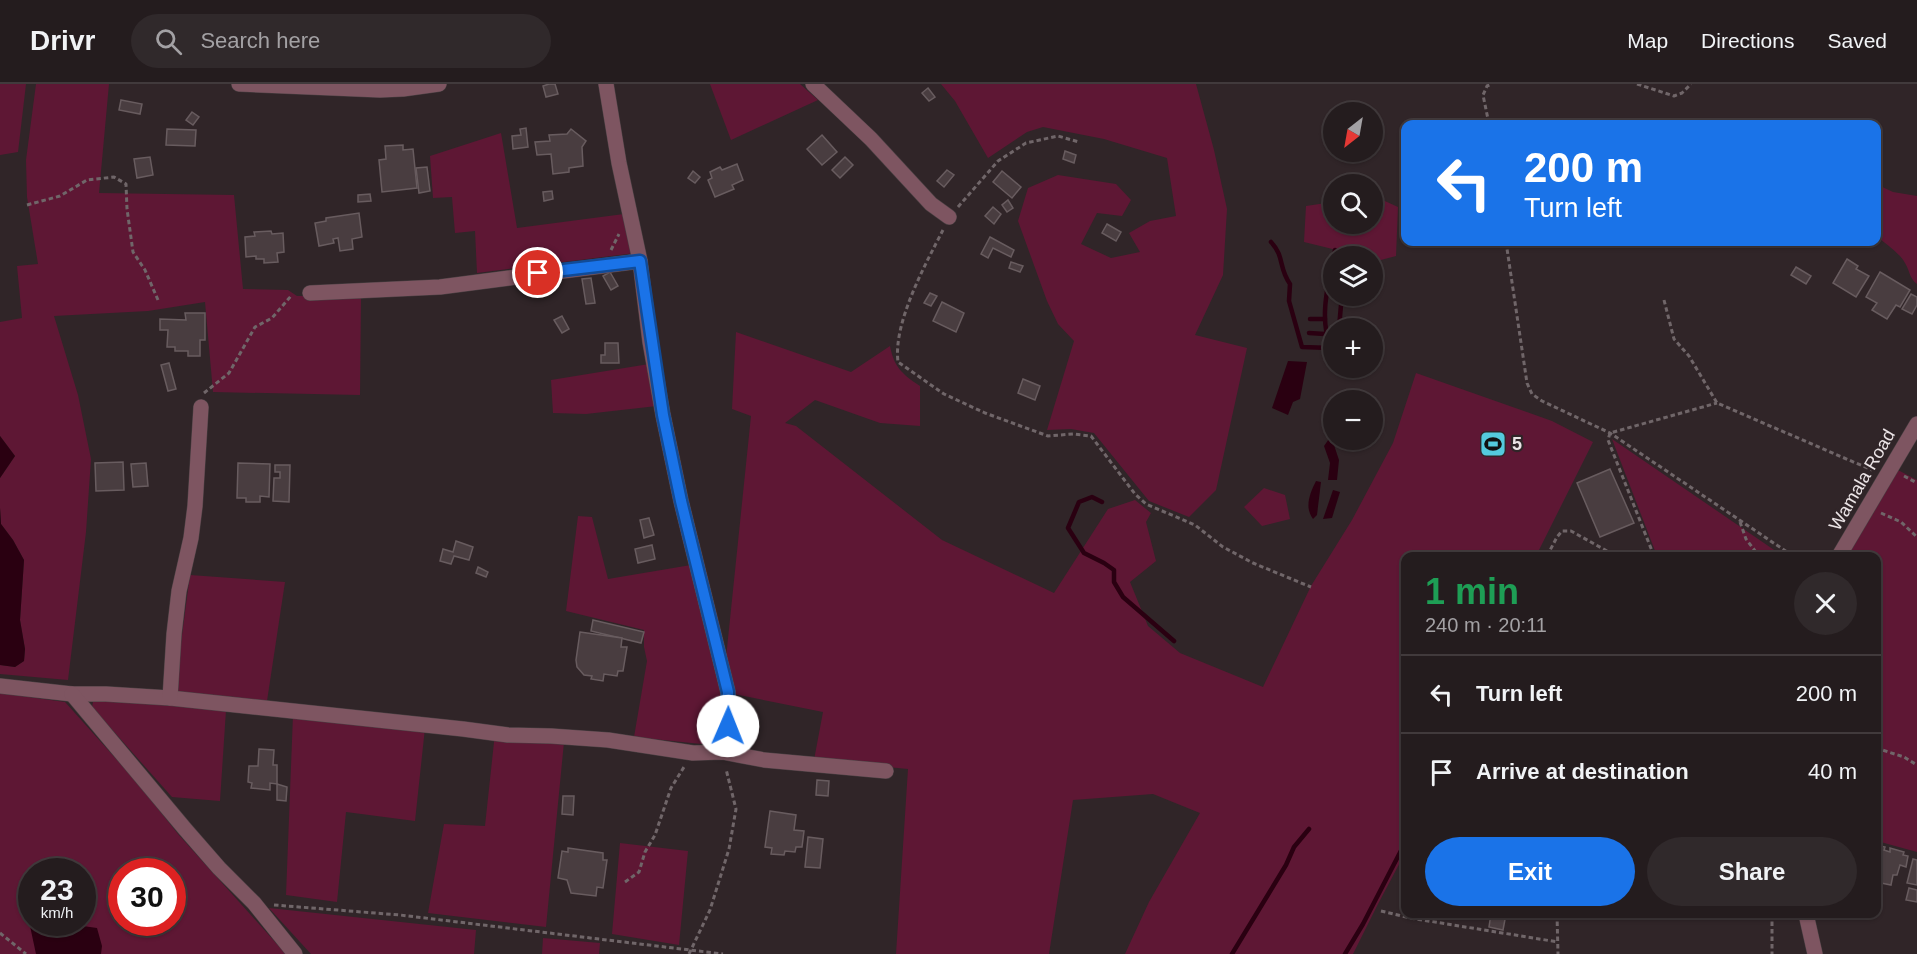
<!DOCTYPE html>
<html lang="en">
<head>
<meta charset="utf-8">
<style>
  :root { --surface:#241c1e; --page:#30292b; --text:#f1f3f6; --muted:#a3a1a4; --line:#413a3c; --accent:#1a73e8 }
  body { margin:0; font-family:Arial,sans-serif; background:var(--page); color:var(--text); height:100vh; display:flex; flex-direction:column; font-size:22px; white-space:nowrap }
  * { box-sizing:border-box; margin:0 }
  p { font-size:20px; color:var(--muted) }
  .icon { flex:none; width:33px; height:33px; fill:none; stroke:currentColor; stroke-width:2; stroke-linecap:round; stroke-linejoin:round }
  .map { position:relative; flex:1; overflow:hidden }
  .side { position:absolute; left:1401px; top:468px; width:480px; height:366px; display:flex; flex-direction:column; background:var(--surface); border-radius:12px; box-shadow:0 2px 4px #0004,0 0 0 2px var(--line) }
  .side>* { flex:none }
  .guide { position:absolute; left:1401px; top:36px; width:480px; height:126px; border-radius:12px; box-shadow:0 2px 4px #0004,0 0 0 2px var(--line); background:#1a73e8; color:#fff; overflow:hidden }
  .needle { width:39px; rotate:211deg }
  .buttons { position:absolute; left:1323px; top:18px; display:grid; gap:12px }
  .buttons a { display:grid; place-items:center; width:60px; height:60px; border-radius:50%; background:var(--surface); box-shadow:0 2px 4px #0004,0 0 0 2px var(--line); font-size:30px }
  .speed { position:absolute; left:18px; top:774px; display:flex; gap:12px; font-size:30px; font-weight:700; text-align:center }
  .speed>* { display:grid; place-content:center; width:78px; height:78px; border-radius:50%; background:var(--surface); box-shadow:0 2px 4px #0004,0 0 0 2px var(--line); line-height:1 }
  .speed small { font-size:15px; font-weight:400 }
  .speed .limit { border:9px solid #d22; background:#fff; color:#111 }
  .pin { position:absolute; display:grid; place-items:center; width:51px; height:51px; color:#fff; margin:-26px; border:3px solid #fff; border-radius:50%; box-shadow:0 2px 6px #0007 }
  .me { position:absolute; width:66px; margin:-33px; rotate:1deg; stroke-linejoin:round; filter:drop-shadow(0 0 4px #0008) }
  .turn { display:flex; align-items:center; gap:21px; height:126px; padding:0 24px; font-size:27px }
  .turn .icon { width:78px; height:78px; stroke-width:2.5 }
  .turn b { display:block; font-size:42px; line-height:51px }
  .round { display:grid; place-items:center; flex:none; width:63px; height:63px; border-radius:32px; background:var(--page) }
  .headline { display:flex; align-items:center; justify-content:space-between; height:102px; padding:0 24px }
  h1 { font-size:36px; font-weight:800; line-height:45px; color:#1e9e55 }
  .cta { display:flex; gap:12px; margin-top:auto; padding:12px 24px }
  .cta a { flex:1; height:69px; border-radius:36px; background:var(--accent); color:#fff; font-size:24px; font-weight:800; line-height:69px; text-align:center }
  .cta a+a { background:var(--page); color:var(--text) }
  ul { padding:0; list-style:none }
  li { display:flex; align-items:center; gap:18px; height:78px; padding:0 24px; border-top:2px solid var(--line) }
  li div { flex:1 }
  li b { display:block; font-size:22px }
  li em { font-style:normal }
  header { display:flex; align-items:center; gap:36px; box-sizing:border-box; height:84px; padding:0 30px; background:var(--surface); border-bottom:2px solid var(--line) }
  header strong { font-size:28px }
  nav { display:flex; gap:33px; margin-inline-start:auto; font-size:21px }
  .search { width:420px; height:54px; background:var(--page); display:flex; align-items:center; gap:15px; box-sizing:border-box; padding:0 21px; border-radius:33px; color:var(--muted); font-size:22px }
  .map>svg:first-child { display:block }
  .green { fill:#5e1734; fill-rule:evenodd }
  .water { fill:#2a0011 }
  .lines { fill:none; stroke-linecap:round; stroke-linejoin:round }
  .stream { stroke:#2a0011; stroke-width:4.5 }
  .building { fill:#493d40; stroke:#685c5f; stroke-width:1.5 }
  .minor-casing { stroke:#4a4043; stroke-width:16 }
  .tertiary-casing { stroke:#4a4043; stroke-width:16 }
  .path { stroke:#706669; stroke-width:3; stroke-dasharray:4.5 3; stroke-linecap:butt }
  .minor { stroke:#7e5561; stroke-width:15 }
  .tertiary { stroke:#7e5561; stroke-width:15 }
  .route-casing { stroke:#114b97; stroke-width:15 }
  .route { stroke:#1a73e8; stroke-width:10 }
  .labels { text-anchor:middle; dominant-baseline:central; stroke-width:4.5; stroke-linejoin:round; paint-order:stroke }
  .poi-label { font-size:18px; font-weight:bold; fill:#ebe4e6; stroke:#302528; text-anchor:start }
  .street-label { font-size:18px; fill:#ebe4e6; stroke:#302528 }
</style>
</head>
<body>
<header>
<strong>Drivr</strong>
<div class="search"><svg class="icon" aria-label="search" viewBox="0 0 24 24"><circle cx="10" cy="10" r="6"/><path d="M15 15l6 6"/></svg>Search here</div>
<nav><a>Map</a><a>Directions</a><a>Saved</a></nav>
</header>
<div class="map">
<svg width="1917" height="870" viewBox="0 0 1917 870">
  <rect width="100%" height="100%" fill="#302528"/>
  <g class="green">
    <path d="M0 0H26L18 68 0 71Z"/>
    <path d="M36 0H109L99 109 234 111 243 205 288 206 297 212H361L360 311 213 308 205 218 148 227 54 232 78 311 91 375 86 448 68 596 0 590V581L15 583 24 577 25 565 20 536 24 476 13 456 1 440 0 424V394L15 372 0 352V238L22 234 17 182 38 180 27 113 26 76Z"/>
    <path d="M710 0H800L818 16 731 56Z"/>
    <path d="M941 0H1196L1214 66 1227 125 1223 191 1195 251 1247 264 1216 406 1189 433 1149 417 1094 349 1071 345 1047 346 1074 257 1058 240 1047 217 1018 137 1028 104 1058 91 1116 100 1131 116 1122 132 1097 129 1081 160 1111 174 1140 168 1129 149 1150 137 1176 132 1167 74 1104 55 1043 43 1027 48 988 74 955 17Z"/>
    <path d="M501 49 517 144 624 130 635 169 477 189 475 147 455 149 452 113 433 114 430 72Z"/>
    <path d="M1876 100 1893 108 1917 112V200C1909 194 1910 187 1905 179 1899 168 1886 161 1877 152Z"/>
    <path d="M1373 113H1376L1398 123 1396 172 1377 177 1373 176 1372 172H1361L1304 158 1306 122 1333 118 1334 140H1372Z"/>
    <path d="M736 248 851 288 890 262C894 283 902 290 920 302V342L880 339 815 316 785 339 796 342 942 456 1054 509 1108 425 1135 416 1151 429 1146 438 1156 477 1130 498 1148 542 1180 569 1263 603 1311 502 1352 436 1393 359 1416 289 1552 337 1593 358 1536 472H1406L1405 769 1377 822 1353 870H1125L1149 818 1200 729 1153 710 1073 716 1049 870H896L908 685 814 676 823 628 734 610 726 574 751 332 732 325Z"/>
    <path d="M649 280 657 322 586 330 553 329 551 296Z"/>
    <path d="M1612 355 1783 472H1657Z"/>
    <path d="M1896 385 1917 396V768L1877 757 1876 472H1845Z"/>
    <path d="M1264 404 1285 411 1290 435 1262 442 1244 423Z"/>
    <path d="M578 432 592 433 608 495 691 481 722 596 726 636 711 661 634 653 647 577 644 563V546L566 527Z"/>
    <path d="M190 491 285 498 267 617 178 608 175 603Z"/>
    <path d="M0 609 65 618 136 697 178 750 286 870H0ZM32 788H82V838H32ZM122 788H172V838H122Z"/>
    <path d="M94 613 226 626 220 717 172 713 92 623Z"/>
    <path d="M293 631 425 644 415 737 346 728 337 818 286 811Z"/>
    <path d="M495 649 564 658 546 843 428 829 444 740 485 742Z"/>
    <path d="M620 759 688 767 679 861 612 850Z"/>
    <path d="M269 824 476 846 474 870H311Z"/>
    <path d="M543 854 600 859 599 870H542Z"/>
  </g>
  <g class="water">
    <path d="M1288 277 1307 278 1300 315 1293 318 1288 331 1272 324Z"/>
    <path d="M0 352 15 372 0 394Z"/>
    <path d="M1331 352 1339 376 1337 396H1328L1330 379 1324 362Z"/>
    <path d="M1316 397 1321 398 1317 431 1313 435C1304 423 1310 409 1316 397Z"/>
    <path d="M1333 406 1340 408 1332 434 1323 435Z"/>
    <path d="M0 424 1 440 13 456 24 476 20 536 25 565 24 577 15 583 0 581Z"/>
    <path d="M31 822 32 838 76 839 83 842 97 844 102 862 101 870H36L30 842V823Z"/>
  </g>
  <g class="lines">
    <g class="stream">
      <path d="M1271 158C1285 173 1278 183 1290 200L1289 217 1302 263 1331 264"/>
      <path d="M1310 235H1325"/>
      <path d="M1339 244 1341 221"/>
      <path d="M1309 249 1325 250"/>
      <path d="M1331 264C1318 234 1329 197 1335 166"/>
      <path d="M1102 418 1092 413 1079 418 1068 444 1084 469 1104 479 1114 486V498L1123 513 1174 557"/>
      <path d="M1232 870 1286 781 1294 763 1309 745"/>
      <path d="M1345 870 1363 840 1406 757"/>
    </g>
  </g>
  <g class="building">
    <path d="M549 0H555L558 10 546 13 543 2Z"/>
    <path d="M928 4 935 13 929 17 922 9Z"/>
    <path d="M121 16 142 20 140 30 119 26Z"/>
    <path d="M192 28 199 33 193 41 186 36Z"/>
    <path d="M526 44 528 63 513 65 512 52 521 51 520 45Z"/>
    <path d="M167 45 196 46 195 62 166 61Z"/>
    <path d="M571 45 586 57 582 63 583 82 569 84V88L553 90 551 70 537 71 535 58 550 57 549 51 567 50Z"/>
    <path d="M822 51 837 68 822 81 807 65Z"/>
    <path d="M403 61V66L413 65 417 104 382 108 379 76 386 75 385 62Z"/>
    <path d="M1065 67 1076 71 1074 79 1063 75Z"/>
    <path d="M150 73 153 91 137 94 134 75Z"/>
    <path d="M845 73 853 81 840 94 832 86Z"/>
    <path d="M737 80 743 96 732 101 734 105 715 113 708 96 712 94 710 88 720 83 722 86Z"/>
    <path d="M427 83 430 107 419 109 416 84Z"/>
    <path d="M947 86 954 91 944 103 937 97Z"/>
    <path d="M693 87 700 93 695 99 688 94Z"/>
    <path d="M1002 87 1021 103 1012 114 993 98Z"/>
    <path d="M552 107 553 115 544 117 543 108Z"/>
    <path d="M370 110 371 117 358 118V111Z"/>
    <path d="M1008 116 1013 124 1007 128 1002 121Z"/>
    <path d="M993 123 1001 130 994 140 985 132Z"/>
    <path d="M359 129 362 153 352 155 353 165 340 167 338 154 333 155 334 159 319 162 315 139 326 137V134Z"/>
    <path d="M1107 140 1121 148 1116 157 1102 149Z"/>
    <path d="M271 147 272 150 283 149 284 168 277 169 278 178 264 179V175H256V172L246 173 245 153 255 152 254 148Z"/>
    <path d="M990 153 1014 166 1011 173 993 164 988 174 981 170Z"/>
    <path d="M1847 175 1858 182 1856 185 1869 192 1856 213 1833 199Z"/>
    <path d="M1011 178 1023 182 1020 188 1009 184Z"/>
    <path d="M1796 183 1811 192 1806 200 1791 191Z"/>
    <path d="M610 188 618 202 611 206 603 192Z"/>
    <path d="M1880 188 1910 206 1900 223 1896 221 1887 235 1872 226 1877 219 1866 213Z"/>
    <path d="M591 194 595 219 586 220 582 195Z"/>
    <path d="M930 209 937 212 931 222 924 219Z"/>
    <path d="M1911 210 1917 213V221L1912 230 1902 225Z"/>
    <path d="M942 218 964 229 956 248 933 237Z"/>
    <path d="M185 229H205V256H200V272H188V267H175V263H167L168 246H160V235L186 236Z"/>
    <path d="M562 232 569 245 562 249 554 236Z"/>
    <path d="M605 259H618L619 279H601V271H605Z"/>
    <path d="M169 279 176 305 168 307 161 281Z"/>
    <path d="M1023 295 1040 302 1035 316 1018 309Z"/>
    <path d="M123 378 124 406 96 407 95 379Z"/>
    <path d="M146 379 148 402 133 403 131 380Z"/>
    <path d="M238 379 270 380 269 413 260 412V418H246V414H237Z"/>
    <path d="M275 381H290L289 418 273 417 274 394H280V388H275Z"/>
    <path d="M1610 385 1634 439 1600 453 1577 399Z"/>
    <path d="M649 434 654 451 644 454 640 436Z"/>
    <path d="M456 457 473 463 469 476 454 472 451 480 440 477 443 465 453 468Z"/>
    <path d="M652 461 655 475 638 479 635 465Z"/>
    <path d="M478 483 488 488 486 493 476 489Z"/>
    <path d="M593 536 644 548 641 559 591 547Z"/>
    <path d="M580 548 622 554 621 563H627L623 587H618L617 592 604 590 603 597 591 595 592 592 584 591 577 583 576 576Z"/>
    <path d="M747 623 755 629 744 646 736 640Z"/>
    <path d="M259 665 274 666 273 681H277V700L270 699V706L251 704 252 699 248 698 249 682H258Z"/>
    <path d="M817 696 829 697 828 712 816 711Z"/>
    <path d="M277 700 287 703 286 717 277 716Z"/>
    <path d="M563 712H574L573 731 562 730Z"/>
    <path d="M770 727 796 731 794 746 804 747 802 763H796L795 768 785 767 784 771 771 770 772 764 765 763Z"/>
    <path d="M808 753 823 755 820 784 805 783Z"/>
    <path d="M1876 761 1885 763 1884 766 1890 768V764L1904 768 1903 771 1908 772 1906 783 1900 781 1897 791H1893L1891 801 1876 798Z"/>
    <path d="M568 764 603 769V776H607L603 804 597 803 596 812 571 809 567 796 558 794 562 767 568 768Z"/>
    <path d="M1913 775 1917 776V801L1907 799Z"/>
    <path d="M1909 804 1917 806V818L1906 816Z"/>
    <path d="M1491 830H1506L1503 846 1489 843Z"/>
  </g>
  <g class="lines">
    <defs>
      <g id="minor">
        <path d="M239 0 380 6 403 5 439 0"/>
        <path d="M606 0 619 79 640 177 650 258 663 331 681 417 728 608V642L722 668"/>
        <path d="M813 0 871 55 931 120 949 133"/>
        <path d="M310 209 440 203 640 177"/>
        <path d="M0 602 72 610H106L170 614 463 645 508 651 551 652 608 656 693 669 722 668 764 676 886 687"/>
        <path d="M72 610 185 745 219 784 254 819 295 870"/>
        <path d="M170 614 174 550 179 507 191 454 195 422 201 323"/>
      </g>
      <g id="tertiary">
        <path d="M1839 472 1917 340"/>
        <path d="M1806 830 1815 870"/>
      </g>
    </defs>
    <use href="#minor" class="minor-casing"/>
    <use href="#tertiary" class="tertiary-casing"/>
    <g class="path">
      <path d="M1637 0 1674 12 1682 9 1691 0"/>
      <path d="M1489 40 1483 11 1487 2 1492 0"/>
      <path d="M27 121 60 112 87 96 114 93 126 100 127 125 133 168 145 186 158 216"/>
      <path d="M958 123 998 77 1026 59 1058 52 1079 58"/>
      <path d="M943 146C925 181 893 239 898 278L944 310 985 329 1048 352 1073 350 1091 352 1135 410 1146 420 1195 441 1223 463 1253 479 1311 503"/>
      <path d="M1506 158 1527 299 1532 310 1542 317 1610 349 1793 472"/>
      <path d="M611 166 619 150"/>
      <path d="M1664 216 1674 255 1689 272 1717 319 1872 386"/>
      <path d="M204 309 229 289 255 243 272 234 291 212"/>
      <path d="M1904 392 1917 399"/>
      <path d="M1881 429 1901 438 1917 453"/>
      <path d="M1740 438 1746 455 1759 472"/>
      <path d="M1547 472 1557 453 1562 447H1571L1616 472"/>
      <path d="M1654 472 1608 356 1610 349 1717 319"/>
      <path d="M1876 664 1904 673 1917 681"/>
      <path d="M625 798 639 788 645 768 655 751 671 704 684 683"/>
      <path d="M274 821 400 831 723 870"/>
      <path d="M1381 827 1410 834 1558 858"/>
      <path d="M1557 830 1558 870"/>
      <path d="M1772 830V870"/>
      <path d="M0 849 26 870"/>
      <path d="M689 870 710 826 729 765 736 725 726 685"/>
    </g>
    <use href="#minor" class="minor"/>
    <use href="#tertiary" class="tertiary"/>
  </g>
  <g class="lines">
    <defs>
      <path id="route" d="M538 189 640 177 663 331 681 417 728 608V642"/>
    </defs>
    <use href="#route" class="route-casing"/>
    <use href="#route" class="route"/>
  </g>
  <defs>
    <symbol id="stadium-square" viewBox="-11 -11 22 22"><rect x="-9" y="-9" width="18" height="18" rx="4" fill="#54cadd" stroke="#302528"/><path d="M0-5a6.5 5 0 1 0 0 10a6.5 5 0 1 0 0-10ZM-3.5-1.8h7v3.6h-7Z" fill="#111"/></symbol>
  </defs>
  <g fill-rule="evenodd">
    <use href="#stadium-square" x="1478" y="345" width="30" height="30"/>
  </g>
  <g class="labels">
    <g class="poi-label">
      <text x="1512" y="360">5</text>
    </g>
    <g class="street-label">
      <text transform="translate(1862 396) rotate(-60)">Wamala Road</text>
    </g>
  </g>
</svg>
<div class="buttons">
<a><svg class="needle" viewBox="-14 -14 28 28"><path d="M0-13l5 13h-10z" fill="#e53935"/><path d="M0 13l5-13h-10z" fill="#a3a1a4"/></svg></a>
<a><svg class="icon" aria-label="search" viewBox="0 0 24 24"><circle cx="10" cy="10" r="6"/><path d="M15 15l6 6"/></svg></a>
<a><svg class="icon" aria-label="layers" viewBox="0 0 24 24"><path d="M12 4l9 5-9 5-9-5zM3 14l9 5 9-5"/></svg></a>
<a>+</a>
<a>−</a>
</div>
<div class="speed"><div>23<small>km/h</small></div><div class="limit">30</div></div>
<div class="pin" style="left:538px;top:189px;background:#d93025"><svg class="icon" aria-label="arrive" viewBox="0 0 24 24"><path d="M6 21V4h12l-3 4 3 4H6"/></svg></div>
<svg class="me" style="left:728px;top:642px" viewBox="-20 -20 40 40"><circle r="19" fill="#fff"/><path d="M0-13L10 11 0 6-10 11z" fill="#1a73e8"/></svg>
<div class="guide">
<div class="turn"><svg class="icon" aria-label="left" viewBox="0 0 24 24"><path d="M17 20v-9H6M10 6l-5 5 5 5"/></svg><div><b>200 m</b>Turn left</div></div>
</div>
<section class="side">
<div class="headline"><div><h1>1 min</h1><p>240 m · 20:11</p></div><a class="round"><svg class="icon" aria-label="close" viewBox="0 0 24 24"><path d="M6 6l12 12M18 6L6 18"/></svg></a></div>
<ul>
<li><svg class="icon" aria-label="left" viewBox="0 0 24 24"><path d="M17 20v-9H6M10 6l-5 5 5 5"/></svg><div><b>Turn left</b></div><em>200 m</em></li>
<li><svg class="icon" aria-label="arrive" viewBox="0 0 24 24"><path d="M6 21V4h12l-3 4 3 4H6"/></svg><div><b>Arrive at destination</b></div><em>40 m</em></li>
</ul>
<div class="cta"><a>Exit</a><a>Share</a></div>
</section>
</div>
</body>
</html>
